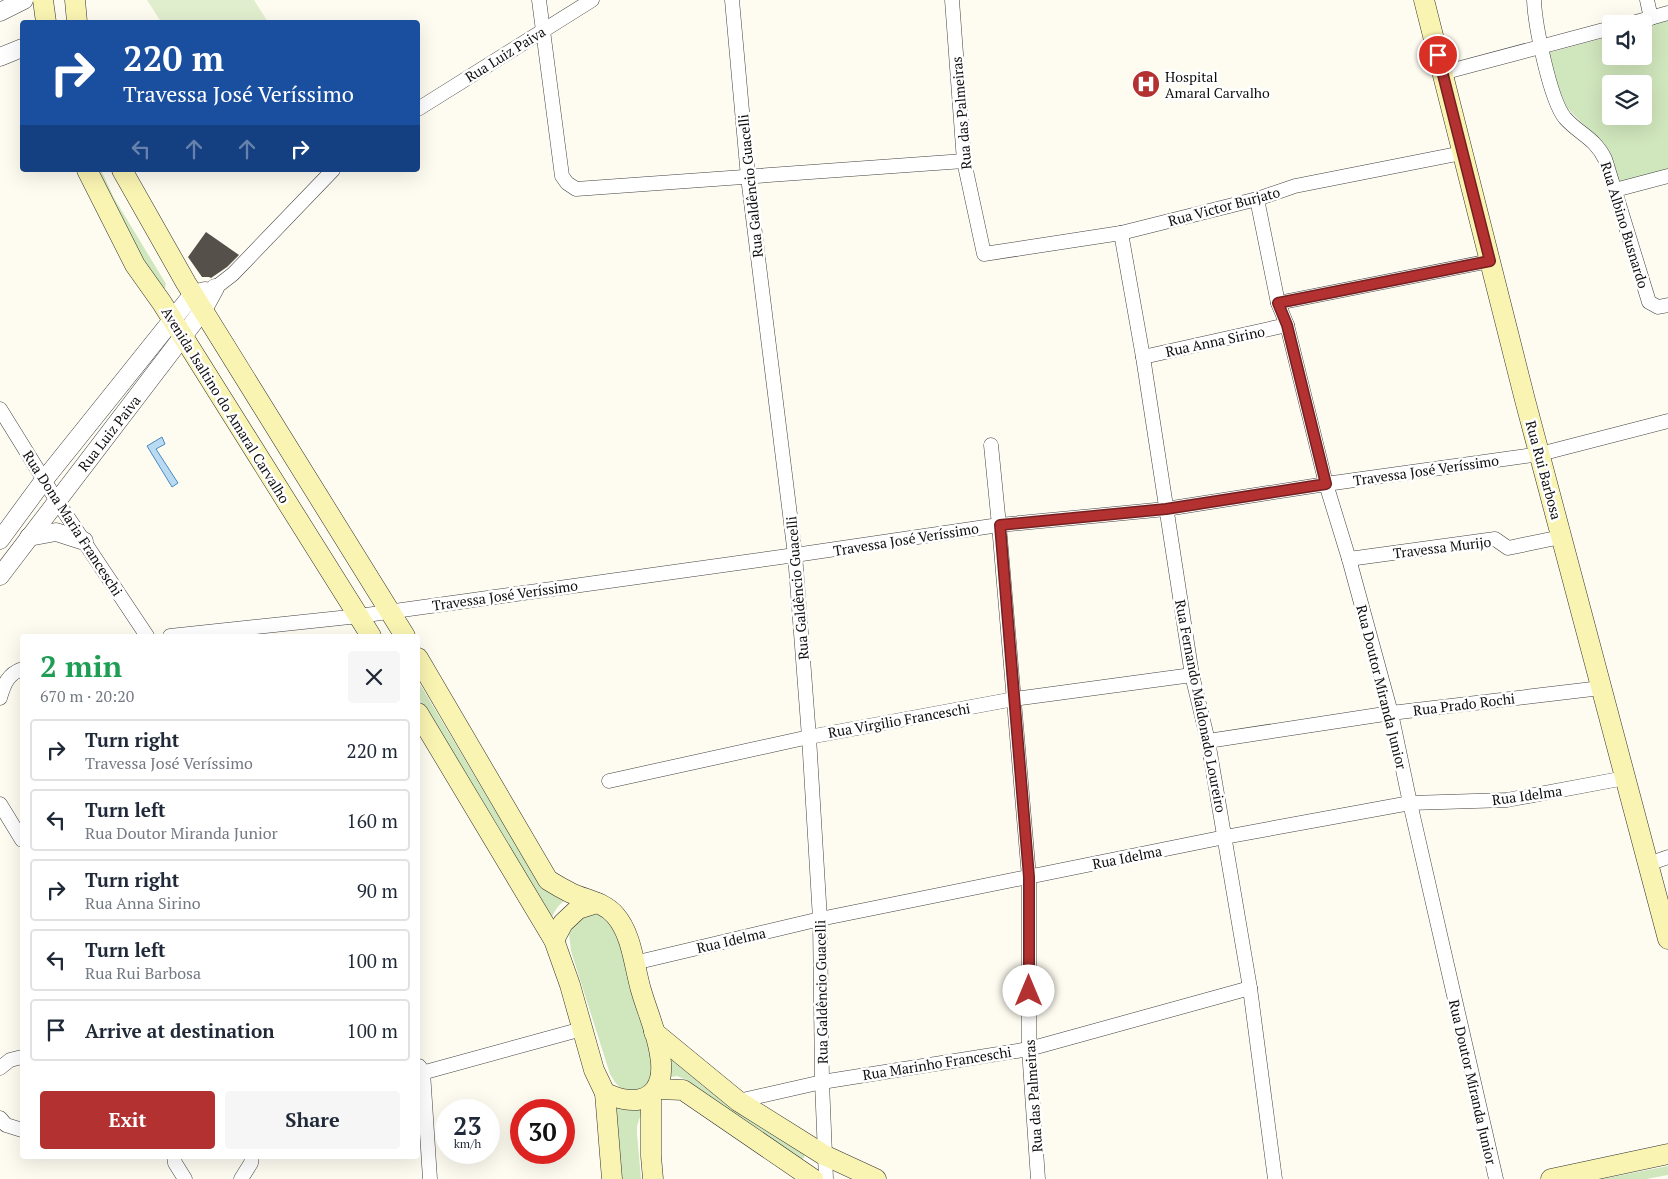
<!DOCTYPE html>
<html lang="en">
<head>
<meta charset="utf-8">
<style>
  :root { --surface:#fff; --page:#f6f6f7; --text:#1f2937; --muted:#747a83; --line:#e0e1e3; --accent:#b43131 }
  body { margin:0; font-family:"PT Serif",serif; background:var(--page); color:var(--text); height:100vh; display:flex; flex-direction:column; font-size:19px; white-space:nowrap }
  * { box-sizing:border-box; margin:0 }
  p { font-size:16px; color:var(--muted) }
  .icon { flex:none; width:28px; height:28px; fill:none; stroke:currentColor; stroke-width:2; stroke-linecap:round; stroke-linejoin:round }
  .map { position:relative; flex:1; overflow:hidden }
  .drawer { position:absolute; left:20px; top:634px; width:400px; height:525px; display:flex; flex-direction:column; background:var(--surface); border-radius:5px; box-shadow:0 5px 20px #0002 }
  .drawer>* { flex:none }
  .top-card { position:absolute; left:20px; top:20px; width:400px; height:152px; border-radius:5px; box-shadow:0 5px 20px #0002; background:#1a4fa0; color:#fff; overflow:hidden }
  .controls { position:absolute; left:1602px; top:15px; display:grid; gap:10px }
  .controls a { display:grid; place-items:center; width:50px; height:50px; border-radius:5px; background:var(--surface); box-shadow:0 5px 20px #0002; font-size:25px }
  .speed { position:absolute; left:435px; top:1099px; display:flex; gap:10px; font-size:25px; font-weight:700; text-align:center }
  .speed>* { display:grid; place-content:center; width:65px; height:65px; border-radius:50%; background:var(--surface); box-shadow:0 5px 20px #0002; line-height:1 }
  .speed small { font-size:12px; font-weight:400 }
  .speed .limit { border:8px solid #d22; background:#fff; color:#111 }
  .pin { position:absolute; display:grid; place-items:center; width:42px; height:42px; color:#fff; margin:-21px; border:2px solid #fff; border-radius:50%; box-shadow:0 1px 5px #0007 }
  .me { position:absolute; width:55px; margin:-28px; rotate:0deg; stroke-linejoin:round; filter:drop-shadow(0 0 4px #0008) }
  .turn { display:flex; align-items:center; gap:18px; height:105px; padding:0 20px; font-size:22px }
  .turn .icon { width:65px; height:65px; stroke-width:2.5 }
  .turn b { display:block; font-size:35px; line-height:42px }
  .lanes { display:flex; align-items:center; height:48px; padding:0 20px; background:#0003; justify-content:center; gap:25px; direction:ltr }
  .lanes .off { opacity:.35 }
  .round { display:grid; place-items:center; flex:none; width:52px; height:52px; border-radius:5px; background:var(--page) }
  .head { display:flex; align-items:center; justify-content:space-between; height:85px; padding:0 20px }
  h1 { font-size:30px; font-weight:700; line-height:38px; color:#1e9e55 }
  .cta { display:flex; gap:10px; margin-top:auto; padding:10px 20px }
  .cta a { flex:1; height:58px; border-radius:5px; background:var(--accent); color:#fff; font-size:20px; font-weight:700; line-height:58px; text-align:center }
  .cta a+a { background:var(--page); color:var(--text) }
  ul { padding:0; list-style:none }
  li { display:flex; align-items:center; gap:15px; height:62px; margin:0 10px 8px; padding:0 10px; border:2px solid var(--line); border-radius:5px }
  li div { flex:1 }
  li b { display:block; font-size:19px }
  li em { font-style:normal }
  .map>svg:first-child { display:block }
  .green { fill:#d0e6bc; fill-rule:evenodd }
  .pitch { fill:#e1eece }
  .water { fill:#b9daf1; stroke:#468bc3 }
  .building { fill:#56504b }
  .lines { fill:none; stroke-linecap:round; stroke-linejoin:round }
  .minor-casing { stroke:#414141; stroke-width:15 }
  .tertiary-casing { stroke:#414141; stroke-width:19 }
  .secondary-casing { stroke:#303030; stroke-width:21 }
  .minor { stroke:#fff; stroke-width:14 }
  .tertiary { stroke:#fff; stroke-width:18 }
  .secondary { stroke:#f9f4b1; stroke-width:20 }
  .route-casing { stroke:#752020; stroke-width:12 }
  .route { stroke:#b43131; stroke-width:9 }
  .labels { text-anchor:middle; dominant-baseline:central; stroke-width:5; stroke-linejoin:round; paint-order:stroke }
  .street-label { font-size:14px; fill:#0e0e0e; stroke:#fff }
  .poi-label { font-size:14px; fill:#0e0e0e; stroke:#fff; text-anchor:start }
</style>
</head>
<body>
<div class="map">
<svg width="1668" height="1179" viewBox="0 0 1668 1179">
  <rect width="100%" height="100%" fill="#fefcf1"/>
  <g class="green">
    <path d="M1668 20V170L1618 183 1605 146 1567 108 1553 75 1548 53 1611 36V56H1644V26ZM1611 84H1644V116H1611Z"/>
    <path d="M92 170H101L114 198 166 284 165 288 163 290 159 289Z"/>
    <path d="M418 681 533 874 569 898C558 903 554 912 550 922L418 697Z"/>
    <path d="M595 913C611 917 612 927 618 941L656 1070 647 1088C626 1091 621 1094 610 1074L571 951 569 934 575 921Z"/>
    <path d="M671 1053 805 1153 804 1158 801 1159 717 1104 687 1080 677 1076 666 1078Z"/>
    <path d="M614 1103 643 1108 637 1126V1134L641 1179H622Z"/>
    <path d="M1668 1166V1175L1646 1179H1602Z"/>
  </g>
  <path class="pitch" d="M147 0H254L268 22H161Z"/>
  <path class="water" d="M162 437 165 444 156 449 178 483 172 487 147 446Z"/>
  <path class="building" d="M206 232 239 255 227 267 211 278 209 277H202L188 257Z"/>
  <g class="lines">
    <defs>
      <g id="minor">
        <path d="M539 0 562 176 567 183 576 189 964 161"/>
        <path d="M732 0 748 177 795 555 809 737 820 919 822 1082 826 1179"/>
        <path d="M952 0 964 161 984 254 1121 233 1257 199 1295 186 1462 153"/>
        <path d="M1534 0C1535 25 1550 100 1565 118 1579 134 1595 138 1605 159L1649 302 1658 307 1668 305"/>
        <path d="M1647 0 1651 18"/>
        <path d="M1629 24 1668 13"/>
        <path d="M1442 73 1611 28"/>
        <path d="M418 109 592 0"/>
        <path d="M1615 190 1668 176"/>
        <path d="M1257 199 1278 303 1287 325 1326 484 1349 559 1391 713 1410 803 1496 1179"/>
        <path d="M1121 233 1143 357 1192 675 1208 741 1250 988 1275 1179"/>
        <path d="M215 288 233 274 333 170"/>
        <path d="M1278 303 1490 261"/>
        <path d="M1143 357 1287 325"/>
        <path d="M0 409 57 501 147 636"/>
        <path d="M991 445 999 525 1029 877V1049L1038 1179"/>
        <path d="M1349 559 1495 539 1508 548 1561 537"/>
        <path d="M170 636 359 616 795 555 999 525 1166 509 1326 484 1540 454 1668 421"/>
        <path d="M0 698C4 684 8 674 22 669"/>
        <path d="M1208 741 1391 713 1601 688"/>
        <path d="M609 781 809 737 1014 699 1192 675"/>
        <path d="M0 804 22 840"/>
        <path d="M1648 864 1668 857"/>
        <path d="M634 963 820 919 1225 837 1410 803 1507 800 1625 778"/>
        <path d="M419 1066 423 1072 430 1179"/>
        <path d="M0 1068 10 1060 22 1057"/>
        <path d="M418 1074 582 1029"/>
        <path d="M738 1101 822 1082 1029 1049 1250 988"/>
        <path d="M0 1118 6 1125 22 1130"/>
        <path d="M174 1156 175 1163 185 1179"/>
        <path d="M241 1179 251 1163 252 1156"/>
      </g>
      <g id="tertiary">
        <path d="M0 12 24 0"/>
        <path d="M0 57 22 48"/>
        <path d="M29 537 56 532 84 541"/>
        <path d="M0 540 44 480 193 294 205 291"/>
        <path d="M0 576 203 310 215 288"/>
      </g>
      <g id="secondary">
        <path d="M43 0 46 22"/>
        <path d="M75 0 77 22"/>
        <path d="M1424 0 1525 400 1668 939"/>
        <path d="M87 170 135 265 162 303 371 636"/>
        <path d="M122 170 186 283 405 636"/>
        <path d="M418 658 548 880C556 885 563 889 571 893 586 900 604 902 615 915 632 934 634 966 641 990 647 1011 657 1033 660 1055 665 1083 654 1105 623 1099 617 1098 611 1095 605 1093L594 1070 570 985 554 940 418 713"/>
        <path d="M554 940 563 923 578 909 597 903"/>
        <path d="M654 1032 738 1101 824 1155 876 1179"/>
        <path d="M657 1089 683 1090 813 1179"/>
        <path d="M605 1093 612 1179"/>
        <path d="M651 1097V1156L653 1179"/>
        <path d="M1551 1179 1668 1154"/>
      </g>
    </defs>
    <use href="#minor" class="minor-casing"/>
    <use href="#tertiary" class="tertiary-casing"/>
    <use href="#secondary" class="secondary-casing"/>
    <use href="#minor" class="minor"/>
    <use href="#tertiary" class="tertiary"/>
    <use href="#secondary" class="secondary"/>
  </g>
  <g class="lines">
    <defs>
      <path id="route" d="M1029 991V877L1000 525 1166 509 1326 484 1287 325 1278 303 1490 261 1438 55"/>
    </defs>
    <use href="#route" class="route-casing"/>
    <use href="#route" class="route"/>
  </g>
  <defs>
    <symbol id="hospital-disc" viewBox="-11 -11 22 22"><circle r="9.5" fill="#b43131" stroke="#fff"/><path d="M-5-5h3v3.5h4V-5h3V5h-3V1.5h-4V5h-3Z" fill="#fff"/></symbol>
  </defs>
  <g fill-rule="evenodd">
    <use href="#hospital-disc" x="1130" y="68" width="32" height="32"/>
  </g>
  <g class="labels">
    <g class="street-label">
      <text transform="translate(505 54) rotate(-32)">Rua Luiz Paiva</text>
      <text transform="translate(961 113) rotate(-95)">Rua das Palmeiras</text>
      <text transform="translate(750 186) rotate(-96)">Rua Galdêncio Guacelli</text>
      <text transform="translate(1224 206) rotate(-15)">Rua Victor Burjato</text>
      <text transform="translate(1625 225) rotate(73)">Rua Albino Busnardo</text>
      <text transform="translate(1215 341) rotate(-12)">Rua Anna Sirino</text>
      <text transform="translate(226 405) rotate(58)">Avenida Isaltino do Amaral Carvalho</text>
      <text transform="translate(109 433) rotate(-52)">Rua Luiz Paiva</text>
      <text transform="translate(1426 470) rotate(-8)">Travessa José Veríssimo</text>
      <text transform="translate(1544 470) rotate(75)">Rua Rui Barbosa</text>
      <text transform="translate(73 523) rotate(57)">Rua Dona Maria Franceschi</text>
      <text transform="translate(906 539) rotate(-9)">Travessa José Veríssimo</text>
      <text transform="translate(1442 547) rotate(-7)">Travessa Murijo</text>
      <text transform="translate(797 588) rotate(-95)">Rua Galdêncio Guacelli</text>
      <text transform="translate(505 595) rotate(-8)">Travessa José Veríssimo</text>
      <text transform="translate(1382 687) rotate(76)">Rua Doutor Miranda Junior</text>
      <text transform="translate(1464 704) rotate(-7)">Rua Prado Rochi</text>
      <text transform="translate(1201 706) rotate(79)">Rua Fernando Maldonado Loureiro</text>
      <text transform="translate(899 720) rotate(-10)">Rua Virgilio Franceschi</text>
      <text transform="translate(1527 795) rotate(-8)">Rua Idelma</text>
      <text transform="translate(1127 857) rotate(-11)">Rua Idelma</text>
      <text transform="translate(731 940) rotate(-13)">Rua Idelma</text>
      <text transform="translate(821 992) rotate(-91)">Rua Galdêncio Guacelli</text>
      <text transform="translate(937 1063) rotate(-9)">Rua Marinho Franceschi</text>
      <text transform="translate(1473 1082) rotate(77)">Rua Doutor Miranda Junior</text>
      <text transform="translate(1033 1096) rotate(-94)">Rua das Palmeiras</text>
    </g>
    <g class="poi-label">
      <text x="1165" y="76">Hospital<tspan x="1165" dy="16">Amaral Carvalho</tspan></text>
    </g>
  </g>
</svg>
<div class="controls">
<a><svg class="icon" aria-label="sound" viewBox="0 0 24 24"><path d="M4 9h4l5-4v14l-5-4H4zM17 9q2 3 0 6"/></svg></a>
<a><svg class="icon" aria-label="layers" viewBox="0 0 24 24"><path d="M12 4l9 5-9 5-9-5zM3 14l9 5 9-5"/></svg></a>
</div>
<div class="speed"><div>23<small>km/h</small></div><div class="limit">30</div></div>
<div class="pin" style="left:1438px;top:55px;background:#d93025"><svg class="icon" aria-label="arrive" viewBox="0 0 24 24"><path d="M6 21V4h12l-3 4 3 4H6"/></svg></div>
<svg class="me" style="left:1029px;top:991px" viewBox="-20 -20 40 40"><circle r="19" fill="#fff"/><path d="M0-13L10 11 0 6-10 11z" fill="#b43131"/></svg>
<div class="top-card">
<div class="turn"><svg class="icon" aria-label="right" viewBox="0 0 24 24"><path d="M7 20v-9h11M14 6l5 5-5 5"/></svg><div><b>220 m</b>Travessa José Veríssimo</div></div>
<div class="lanes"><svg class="icon off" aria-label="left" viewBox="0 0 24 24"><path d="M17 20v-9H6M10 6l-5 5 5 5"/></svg><svg class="icon off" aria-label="ahead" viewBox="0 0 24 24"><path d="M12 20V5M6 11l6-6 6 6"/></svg><svg class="icon off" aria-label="ahead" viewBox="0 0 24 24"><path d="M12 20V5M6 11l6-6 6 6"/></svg><svg class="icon" aria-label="right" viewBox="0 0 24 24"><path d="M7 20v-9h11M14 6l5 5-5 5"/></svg></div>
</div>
<section class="drawer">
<div class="head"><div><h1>2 min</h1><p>670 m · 20:20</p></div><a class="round"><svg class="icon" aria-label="close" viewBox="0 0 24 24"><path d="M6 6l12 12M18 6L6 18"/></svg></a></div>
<ul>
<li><svg class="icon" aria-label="right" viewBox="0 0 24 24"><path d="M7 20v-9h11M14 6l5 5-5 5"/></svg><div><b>Turn right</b><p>Travessa José Veríssimo</p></div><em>220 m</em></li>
<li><svg class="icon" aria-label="left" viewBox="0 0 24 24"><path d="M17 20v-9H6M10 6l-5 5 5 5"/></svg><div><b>Turn left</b><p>Rua Doutor Miranda Junior</p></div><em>160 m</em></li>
<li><svg class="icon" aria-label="right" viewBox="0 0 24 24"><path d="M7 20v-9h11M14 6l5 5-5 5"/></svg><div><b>Turn right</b><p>Rua Anna Sirino</p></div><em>90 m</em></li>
<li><svg class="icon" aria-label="left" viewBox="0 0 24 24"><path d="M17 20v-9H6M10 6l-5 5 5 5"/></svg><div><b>Turn left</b><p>Rua Rui Barbosa</p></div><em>100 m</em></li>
<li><svg class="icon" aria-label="arrive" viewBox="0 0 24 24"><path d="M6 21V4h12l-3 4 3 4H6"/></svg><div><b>Arrive at destination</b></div><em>100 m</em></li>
</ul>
<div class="cta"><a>Exit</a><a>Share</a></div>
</section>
</div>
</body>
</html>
